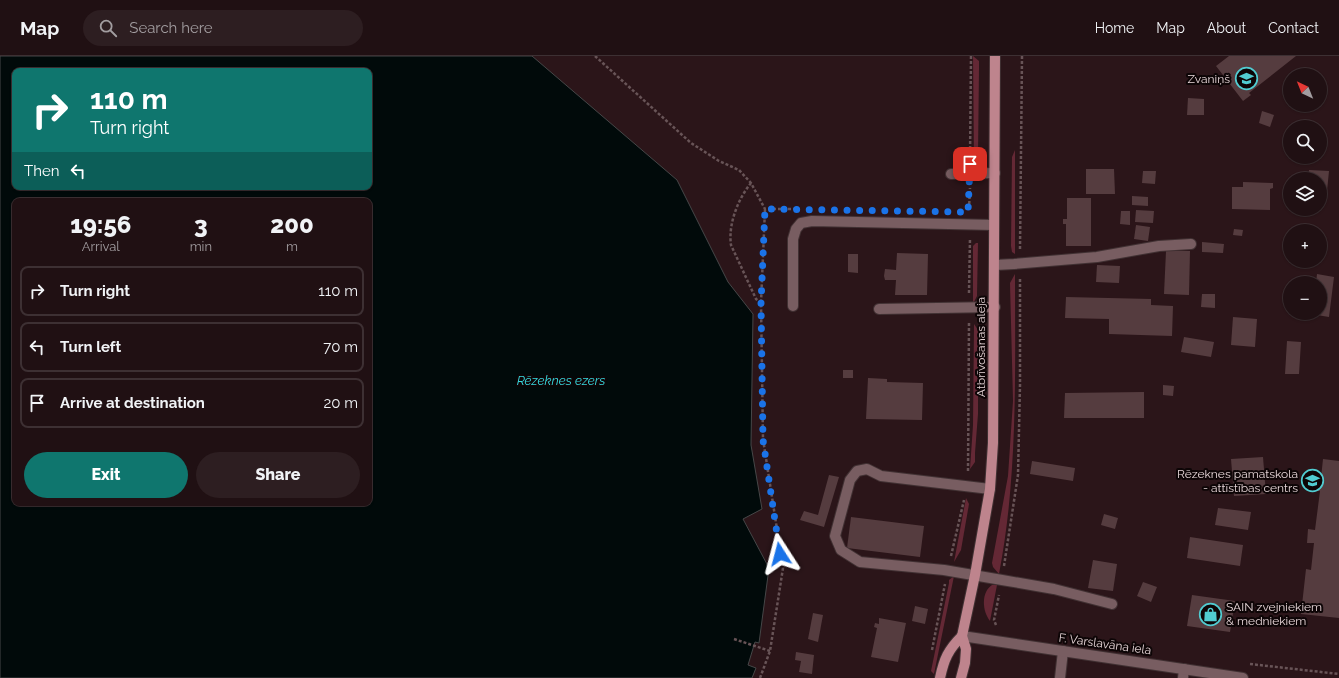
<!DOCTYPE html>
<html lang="en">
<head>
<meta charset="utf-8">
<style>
  :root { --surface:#201013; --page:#2d1e21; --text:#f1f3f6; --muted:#a29da0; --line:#3d3033; --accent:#0f766e }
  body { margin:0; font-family:Raleway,sans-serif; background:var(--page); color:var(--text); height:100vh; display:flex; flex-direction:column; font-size:15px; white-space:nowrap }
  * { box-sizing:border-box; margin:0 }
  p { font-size:13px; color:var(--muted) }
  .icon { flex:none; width:22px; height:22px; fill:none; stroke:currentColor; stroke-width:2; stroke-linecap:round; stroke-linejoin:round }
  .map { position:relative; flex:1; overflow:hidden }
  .drawer { position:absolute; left:12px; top:142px; width:360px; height:308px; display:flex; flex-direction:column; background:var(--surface); border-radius:8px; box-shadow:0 1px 3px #0004,0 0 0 1px var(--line) }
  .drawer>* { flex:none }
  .hud { position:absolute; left:12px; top:12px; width:360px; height:122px; border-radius:8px; box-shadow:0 1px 3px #0004,0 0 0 1px var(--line); background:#0f766e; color:#fff; overflow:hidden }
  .needle { width:26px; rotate:317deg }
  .tools { position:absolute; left:1283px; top:12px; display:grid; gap:8px }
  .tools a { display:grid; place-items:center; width:44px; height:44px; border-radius:50%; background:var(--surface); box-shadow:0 1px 3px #0004,0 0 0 1px var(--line); font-size:20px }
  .pin { position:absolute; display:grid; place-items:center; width:34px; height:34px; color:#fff; margin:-17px; border-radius:8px; box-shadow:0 2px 6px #0006 }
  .me { position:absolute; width:44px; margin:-22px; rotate:351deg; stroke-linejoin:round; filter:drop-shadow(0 0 3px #0008) }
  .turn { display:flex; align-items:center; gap:14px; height:84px; padding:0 12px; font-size:18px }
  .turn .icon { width:52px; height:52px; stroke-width:2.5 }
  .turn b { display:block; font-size:28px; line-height:34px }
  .then { display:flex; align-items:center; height:38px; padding:0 12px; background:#0003; gap:8px; font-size:15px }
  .eta { display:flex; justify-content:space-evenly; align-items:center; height:68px; text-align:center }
  .eta b { font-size:24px; font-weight:800; line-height:28px }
  .primary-button { display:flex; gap:8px; margin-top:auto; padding:8px 12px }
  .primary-button a { flex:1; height:46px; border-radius:24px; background:var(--accent); color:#fff; font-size:16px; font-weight:800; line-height:46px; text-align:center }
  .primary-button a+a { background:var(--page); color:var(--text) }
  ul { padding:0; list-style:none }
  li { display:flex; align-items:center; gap:12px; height:50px; margin:0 8px 6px; padding:0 4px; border:2px solid var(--line); border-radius:8px }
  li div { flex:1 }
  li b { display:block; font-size:15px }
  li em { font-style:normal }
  header { display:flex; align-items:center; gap:24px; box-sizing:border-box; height:56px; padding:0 20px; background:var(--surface); border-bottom:1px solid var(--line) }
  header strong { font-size:19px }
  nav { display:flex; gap:22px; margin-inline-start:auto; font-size:14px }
  .search { width:280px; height:36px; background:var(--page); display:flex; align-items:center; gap:10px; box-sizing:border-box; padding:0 14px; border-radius:22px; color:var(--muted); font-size:15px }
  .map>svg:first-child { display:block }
  .green { fill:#642835 }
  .water { fill:#010a0a; stroke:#464748; fill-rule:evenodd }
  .building { fill:#553c3f }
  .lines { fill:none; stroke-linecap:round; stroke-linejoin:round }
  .lane-casing { stroke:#413133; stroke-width:12 }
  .street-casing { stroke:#413133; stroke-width:12 }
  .primary-casing { stroke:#413133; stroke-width:12 }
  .path { stroke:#685457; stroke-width:2.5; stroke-dasharray:3 2; stroke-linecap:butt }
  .lane { stroke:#785d61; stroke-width:10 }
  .street { stroke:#785d61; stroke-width:10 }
  .primary { stroke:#be848d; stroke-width:10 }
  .route { stroke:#1a73e8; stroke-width:7; stroke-dasharray:0 12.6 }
  .labels { text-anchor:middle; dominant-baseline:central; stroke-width:4; stroke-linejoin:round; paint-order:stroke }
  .poi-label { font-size:12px; fill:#e7d6d8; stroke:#0d0506; text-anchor:end }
  .street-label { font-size:12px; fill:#e7d6d8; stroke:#0d0506 }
  .water-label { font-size:13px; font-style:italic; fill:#38dae0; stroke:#0d0506 }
</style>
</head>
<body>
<header>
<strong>Map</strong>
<div class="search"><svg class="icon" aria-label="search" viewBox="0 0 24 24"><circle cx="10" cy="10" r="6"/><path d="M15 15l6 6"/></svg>Search here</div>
<nav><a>Home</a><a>Map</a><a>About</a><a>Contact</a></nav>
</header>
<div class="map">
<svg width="1339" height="622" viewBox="0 0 1339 622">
  <rect width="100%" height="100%" fill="#2b1519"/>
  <g class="green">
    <path d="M973 0 979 5V12L978 99 976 106 974 108Z"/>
    <path d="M1015 94V198L1012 196 1011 190 1012 101Z"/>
    <path d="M976 187H978L977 240 973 248V190Z"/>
    <path d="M1015 218C1015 318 1018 419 999 518L993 511 992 507 1008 420 1013 345 1010 227Z"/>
    <path d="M974 268 978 274V358L975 397V406L970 413 973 369Z"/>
    <path d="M966 442 969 448 961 494 954 506Z"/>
    <path d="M954 520 934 618 931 615 949 527V524Z"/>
    <path d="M992 529H997L990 565C982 555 981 536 992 529Z"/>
  </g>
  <path class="water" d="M0 0H532L677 124 728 226 753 258 751 389 762 453 743 463 769 512 759 587 755 586 748 609 756 612 752 622H0ZM15 15H369V131H15ZM15 145H369V447H15Z"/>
  <g class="building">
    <path d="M1229 0H1296L1249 37 1251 39 1243 45 1216 10Z"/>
    <path d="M1188 42 1204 43V59H1187Z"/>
    <path d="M1262 55 1274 59 1270 71 1259 67Z"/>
    <path d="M1086 113H1114L1115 138H1086Z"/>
    <path d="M1309 114 1329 115 1327 135 1320 134V123H1308Z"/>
    <path d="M1143 115H1156L1155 128 1142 127Z"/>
    <path d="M1243 126 1273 127V132L1270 133V154L1232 153V131H1243Z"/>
    <path d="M1132 140 1148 141V150L1132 149Z"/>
    <path d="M1067 142H1091V190H1066V168H1063V163H1067Z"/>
    <path d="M1136 154 1154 155 1153 167 1135 166Z"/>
    <path d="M1121 155H1130V169L1120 168Z"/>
    <path d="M1136 169 1150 171 1148 185 1134 183Z"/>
    <path d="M1234 173 1243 174 1242 180 1233 179Z"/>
    <path d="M1202 186 1224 188 1223 197 1202 196Z"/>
    <path d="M1166 195H1190L1189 239 1164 238Z"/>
    <path d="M897 197 928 198 927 239H895L896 224H885L884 220 885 213 896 214Z"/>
    <path d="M848 198H858V217L848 216Z"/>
    <path d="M1097 209 1120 210 1119 227 1096 226Z"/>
    <path d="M1317 218 1334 221 1329 261 1311 258 1320 257V227H1316Z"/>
    <path d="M1202 238H1215V252L1201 251Z"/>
    <path d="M1066 241 1151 243V249L1173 250 1172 280 1109 278V263L1065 262Z"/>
    <path d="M1233 261 1257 263 1255 291 1231 289Z"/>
    <path d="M1184 281 1214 286 1211 301 1181 296Z"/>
    <path d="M1287 285 1301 286 1299 318H1285Z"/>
    <rect x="843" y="314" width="10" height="8"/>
    <path d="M868 322 887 323V326L923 327 922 364 866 363Z"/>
    <path d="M1163 329 1174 330 1173 340 1163 339Z"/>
    <path d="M1144 336V362H1064L1065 337Z"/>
    <path d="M1263 401 1266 438 1234 440 1231 403Z"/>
    <path d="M1323 403 1339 405V562L1301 558 1306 513 1311 514 1314 487H1307L1308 473 1315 474 1320 435H1313L1315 422H1321Z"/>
    <path d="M1032 405 1075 412 1073 425 1030 418Z"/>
    <path d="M829 419 839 421 824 471 800 464 804 455 818 459Z"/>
    <path d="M1218 452 1251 456 1248 474 1215 469Z"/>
    <path d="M1104 458 1118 462 1115 473 1101 469Z"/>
    <path d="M851 461 924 470 920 501 847 492Z"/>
    <path d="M1190 481 1243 489 1240 510 1187 502Z"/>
    <path d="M1093 504 1117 508 1113 535 1088 532Z"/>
    <path d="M1143 526 1157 531 1151 546 1137 540Z"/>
    <path d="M1192 539 1235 545 1230 576 1187 570Z"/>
    <path d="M915 550 928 553 925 568 912 565Z"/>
    <path d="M813 557 823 559 818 586 808 583Z"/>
    <path d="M879 562 906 567 898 606 871 601 877 572 874 571 875 567 879 568Z"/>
    <path d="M796 596 814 599 812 618 799 616 801 605 795 604Z"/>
  </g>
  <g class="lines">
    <defs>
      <g id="lane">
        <path d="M951 118 995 117"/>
        <path d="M995 209 1014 208 1097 201 1159 190 1191 188"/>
        <path d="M793 250V183L796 173 801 167 812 165 994 169"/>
        <path d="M879 253 995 251"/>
        <path d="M990 433 881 420 867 413 857 415 850 424 835 480 841 494 860 506 944 514 1002 524 1054 533 1112 548"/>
        <path d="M1060 622 1063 595"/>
        <path d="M1183 622 1184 613"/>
      </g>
      <path id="street" d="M962 580 1243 622"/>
      <g id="primary">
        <path d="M940 622C944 603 948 594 962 580"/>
        <path d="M961 622 965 607 966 593 962 580 975 519 990 433 993 387 995 0"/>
      </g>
    </defs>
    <use href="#lane" class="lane-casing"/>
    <use href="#street" class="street-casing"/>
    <use href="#primary" class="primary-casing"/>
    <g class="path">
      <path d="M595 0 691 87 719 105 739 114 751 127 765 153H794"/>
      <path d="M970 103 971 0"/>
      <path d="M751 127C738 143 728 168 731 189L756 243 761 247"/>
      <path d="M969 153 970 132"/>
      <path d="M1020 193 1022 0"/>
      <path d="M969 237 970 182"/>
      <path d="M968 415 969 266"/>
      <path d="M951 500 964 444"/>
      <path d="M1004 510 1018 419 1020 329V222"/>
      <path d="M996 569 994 564 999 539"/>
      <path d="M734 583 770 595"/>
      <path d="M932 594 945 528"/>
      <path d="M1250 608 1339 618"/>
      <path d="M760 622 770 595 783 512 763 383 761 247 765 153"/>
    </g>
    <use href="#lane" class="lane"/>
    <use href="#street" class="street"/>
    <use href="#primary" class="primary"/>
  </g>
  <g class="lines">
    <path class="route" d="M780 498 763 384 761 247 765 153 968 156 970 108"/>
  </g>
  <defs>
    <symbol id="school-ring" viewBox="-11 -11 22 22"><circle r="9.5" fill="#0d0506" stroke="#51ccd1" stroke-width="1.5"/><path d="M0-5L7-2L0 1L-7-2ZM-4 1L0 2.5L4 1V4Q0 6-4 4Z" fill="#51ccd1"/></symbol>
    <symbol id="shop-ring" viewBox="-11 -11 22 22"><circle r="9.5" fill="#0d0506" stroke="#51ccd1" stroke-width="1.5"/><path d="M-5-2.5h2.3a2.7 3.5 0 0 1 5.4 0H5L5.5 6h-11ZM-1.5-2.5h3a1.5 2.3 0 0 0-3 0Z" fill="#51ccd1"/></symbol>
  </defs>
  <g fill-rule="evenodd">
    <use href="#school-ring" x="1234" y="10" width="25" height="25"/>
    <use href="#school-ring" x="1300" y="412" width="25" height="25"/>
    <use href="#shop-ring" x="1198" y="546" width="25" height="25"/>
  </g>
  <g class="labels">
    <g class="poi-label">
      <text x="1230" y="23">Zvaniņš</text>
      <text x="1298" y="418">Rēzeknes pamatskola<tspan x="1298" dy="14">- attīstības centrs</tspan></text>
      <text x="1226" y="551" text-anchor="start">SAIN zvejniekiem<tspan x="1226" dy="14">&amp; medniekiem</tspan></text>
    </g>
    <g class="street-label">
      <text transform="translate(981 291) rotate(-90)">Atbrīvošanas aleja</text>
      <text transform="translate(1105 588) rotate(8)">F. Varslavāna iela</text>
    </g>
    <g class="water-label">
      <text x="561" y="324">Rēzeknes ezers</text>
    </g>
  </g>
</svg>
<div class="tools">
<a><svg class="needle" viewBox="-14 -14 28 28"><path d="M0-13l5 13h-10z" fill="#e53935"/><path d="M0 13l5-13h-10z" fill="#a29da0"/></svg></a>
<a><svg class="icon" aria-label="search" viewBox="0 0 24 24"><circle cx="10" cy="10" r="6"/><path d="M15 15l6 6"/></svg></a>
<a><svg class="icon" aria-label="layers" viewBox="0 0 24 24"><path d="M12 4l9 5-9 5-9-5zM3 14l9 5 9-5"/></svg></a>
<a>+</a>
<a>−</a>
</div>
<div class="pin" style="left:970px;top:108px;background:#d93025"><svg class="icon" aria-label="arrive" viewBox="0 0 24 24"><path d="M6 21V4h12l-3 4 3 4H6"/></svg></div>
<svg class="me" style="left:780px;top:498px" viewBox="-20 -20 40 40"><path d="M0-17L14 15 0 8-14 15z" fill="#1a73e8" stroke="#fff" stroke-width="4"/></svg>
<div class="hud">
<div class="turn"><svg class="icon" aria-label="right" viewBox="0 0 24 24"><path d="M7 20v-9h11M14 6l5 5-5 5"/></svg><div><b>110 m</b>Turn right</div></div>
<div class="then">Then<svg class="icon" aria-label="left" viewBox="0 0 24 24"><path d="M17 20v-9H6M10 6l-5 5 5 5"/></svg></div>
</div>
<section class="drawer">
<div class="eta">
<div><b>19:56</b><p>Arrival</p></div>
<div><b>3</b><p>min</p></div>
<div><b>200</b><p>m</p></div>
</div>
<ul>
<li><svg class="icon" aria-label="right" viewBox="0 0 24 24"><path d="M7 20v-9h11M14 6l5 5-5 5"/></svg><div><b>Turn right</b></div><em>110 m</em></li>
<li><svg class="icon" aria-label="left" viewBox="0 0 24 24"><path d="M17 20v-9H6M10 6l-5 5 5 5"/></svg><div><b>Turn left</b></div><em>70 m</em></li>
<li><svg class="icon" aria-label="arrive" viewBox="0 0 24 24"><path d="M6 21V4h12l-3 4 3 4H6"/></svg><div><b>Arrive at destination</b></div><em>20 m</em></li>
</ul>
<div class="primary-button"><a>Exit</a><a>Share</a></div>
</section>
</div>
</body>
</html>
